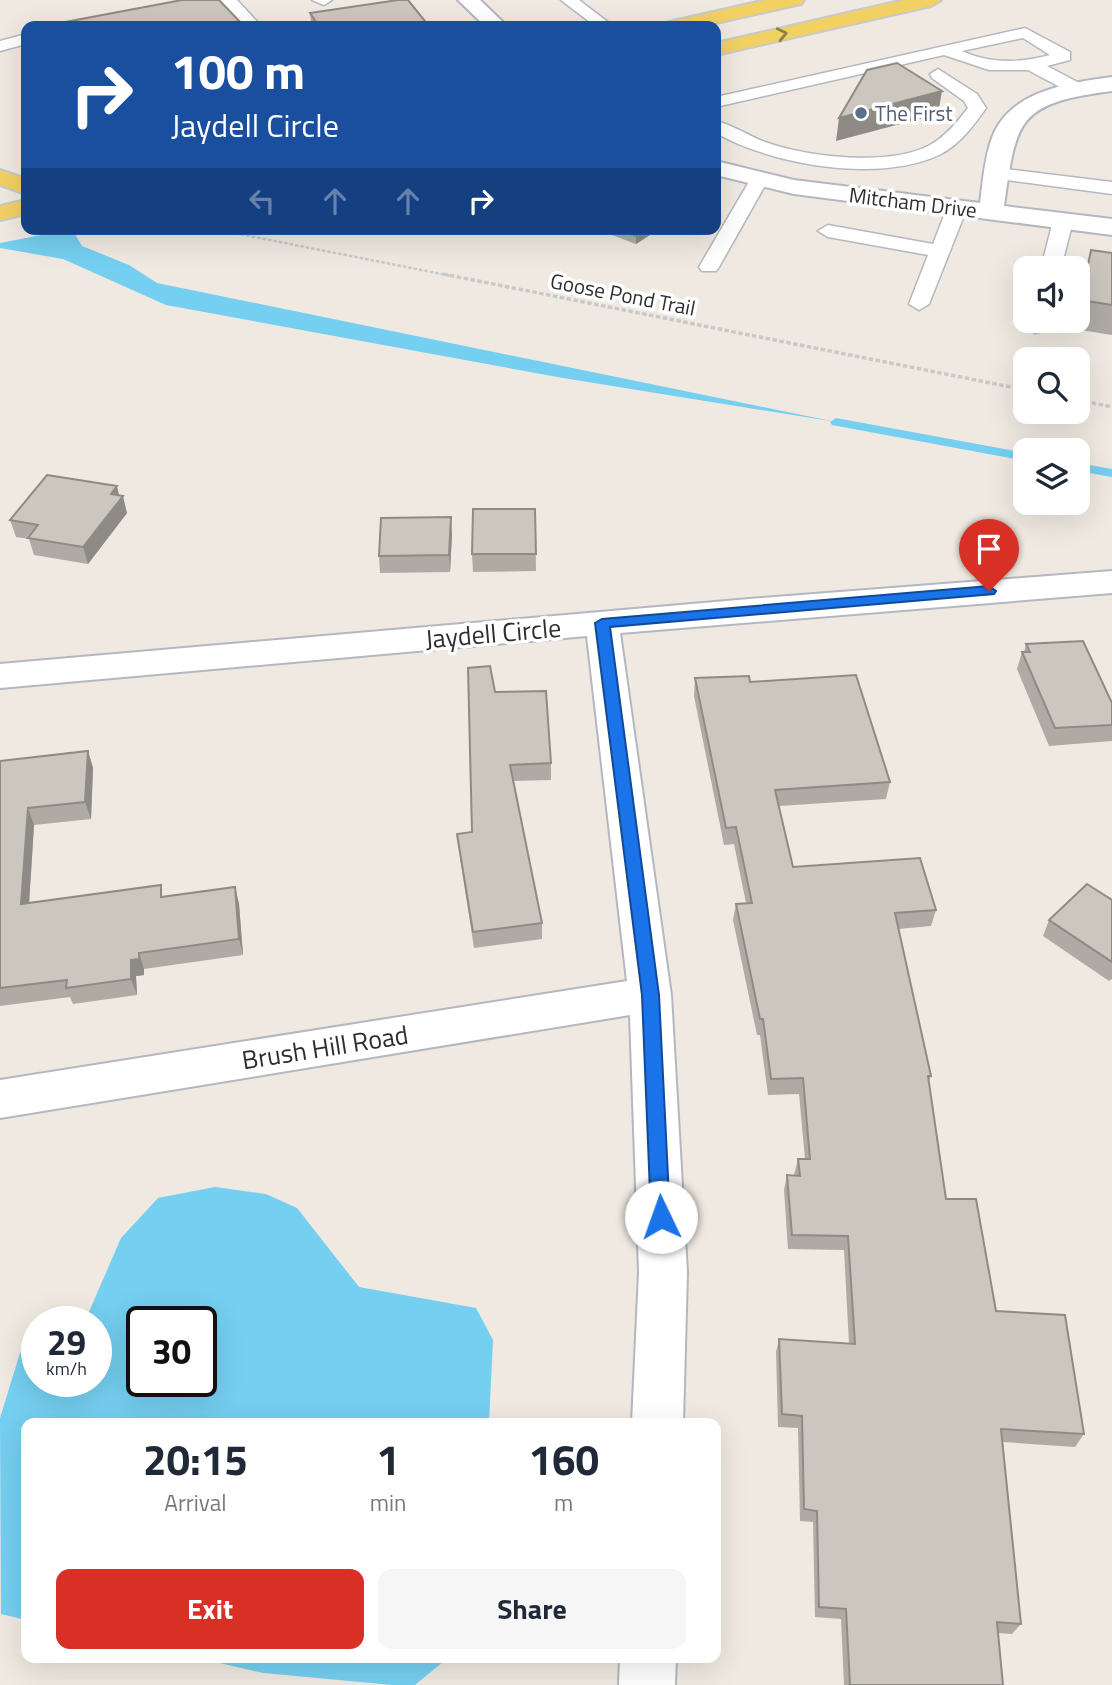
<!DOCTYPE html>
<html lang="en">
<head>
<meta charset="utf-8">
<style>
  :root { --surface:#fff; --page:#f6f6f7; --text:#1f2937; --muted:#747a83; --accent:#d93025 }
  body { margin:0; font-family:"Titillium Web",sans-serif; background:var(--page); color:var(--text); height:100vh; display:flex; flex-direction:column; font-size:26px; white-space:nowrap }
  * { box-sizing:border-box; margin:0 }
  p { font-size:23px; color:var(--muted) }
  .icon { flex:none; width:38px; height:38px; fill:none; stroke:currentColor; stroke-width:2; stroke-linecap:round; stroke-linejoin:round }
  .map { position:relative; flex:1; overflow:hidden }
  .details { position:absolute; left:21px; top:1418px; width:700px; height:245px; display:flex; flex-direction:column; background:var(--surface); border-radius:14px; box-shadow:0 7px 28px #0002 }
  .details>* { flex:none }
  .banner { position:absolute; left:21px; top:21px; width:700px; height:214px; border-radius:14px; box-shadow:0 7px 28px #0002; background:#1a4fa0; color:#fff; overflow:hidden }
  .tools { position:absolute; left:1013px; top:256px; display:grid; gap:14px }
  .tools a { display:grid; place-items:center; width:77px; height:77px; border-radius:14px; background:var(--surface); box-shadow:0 7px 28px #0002; font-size:35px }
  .speed { position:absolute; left:21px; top:1306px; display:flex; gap:14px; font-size:35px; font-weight:700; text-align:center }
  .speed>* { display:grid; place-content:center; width:91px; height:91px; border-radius:50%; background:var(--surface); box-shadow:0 7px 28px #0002; line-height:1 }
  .speed small { font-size:18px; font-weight:400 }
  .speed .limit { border:4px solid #111; border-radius:10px; background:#fff; color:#111 }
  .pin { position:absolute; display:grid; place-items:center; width:60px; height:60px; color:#fff; margin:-72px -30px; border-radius:50% 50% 50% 0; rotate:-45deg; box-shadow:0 0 7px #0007 }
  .pin .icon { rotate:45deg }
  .me { position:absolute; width:77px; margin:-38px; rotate:357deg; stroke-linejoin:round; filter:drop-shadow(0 0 5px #0008) }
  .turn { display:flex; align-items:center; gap:24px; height:147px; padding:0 35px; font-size:32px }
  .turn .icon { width:91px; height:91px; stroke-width:2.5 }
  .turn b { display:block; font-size:49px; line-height:60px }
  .lanes { display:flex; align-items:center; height:66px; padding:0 35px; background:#0003; justify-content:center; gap:35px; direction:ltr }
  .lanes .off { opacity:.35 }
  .eta { display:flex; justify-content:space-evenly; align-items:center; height:119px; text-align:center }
  .eta b { font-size:42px; font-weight:700; line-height:49px }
  .cta { display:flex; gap:14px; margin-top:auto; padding:14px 35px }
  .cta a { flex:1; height:80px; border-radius:14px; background:var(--accent); color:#fff; font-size:28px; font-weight:700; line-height:80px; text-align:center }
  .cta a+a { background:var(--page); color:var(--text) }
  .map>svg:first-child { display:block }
  .water { fill:#75cff0; fill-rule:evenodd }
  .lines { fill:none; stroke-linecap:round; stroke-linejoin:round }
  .stream { fill:#75cff0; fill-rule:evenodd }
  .service-casing { stroke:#b4b7c1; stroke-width:3 }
  .minor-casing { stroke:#b4b7c1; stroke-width:4 }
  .primary-casing { stroke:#c9c9c9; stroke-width:4 }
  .path-far1 { stroke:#c9c9c9; stroke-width:2.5; stroke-dasharray:3.5 2; stroke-linecap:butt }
  .path { stroke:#c9c9c9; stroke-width:3.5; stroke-dasharray:4.5 2.5; stroke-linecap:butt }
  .service { fill:#fff; fill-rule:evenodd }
  .minor { fill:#fff; fill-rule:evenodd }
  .primary { fill:#f2d163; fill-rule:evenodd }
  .wall { fill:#afaba4 }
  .shaded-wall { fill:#8e8b86 }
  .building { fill:#cbc7bf; stroke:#8e8b86; stroke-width:2 }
  .oneway { stroke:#908048 }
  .route { fill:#1a73e8; stroke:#114b97; stroke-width:2 }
  .service-dot { fill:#5c6f8a; stroke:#fff; stroke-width:2.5 }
  .labels { text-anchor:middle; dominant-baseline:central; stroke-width:7; stroke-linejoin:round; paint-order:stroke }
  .far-service-label { font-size:21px; fill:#4e5e75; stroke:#fff; text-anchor:start }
  .far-street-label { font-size:21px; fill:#2e2e2e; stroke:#fff }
  .street-label { font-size:26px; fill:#2e2e2e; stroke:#fff }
</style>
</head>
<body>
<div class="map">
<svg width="1112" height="1685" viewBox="0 0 1112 1685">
  <rect width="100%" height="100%" fill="#efe9e1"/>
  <g class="water">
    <path d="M72 229 82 246 129 265 157 283 836 422 563 378 166 305 63 259 0 248V243Z"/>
    <path d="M215 1187 266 1194 297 1208 359 1287 476 1308 493 1340 489 1423H26V1620L1 1614 0 1418 20 1353 37 1346V1381H96V1321H85L121 1238 158 1198ZM142 1321H201V1381H142Z"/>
    <path d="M194 1657H449L415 1685H393L263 1673Z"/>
  </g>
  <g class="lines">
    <g class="stream">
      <path d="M836 418 1026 453V461L832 425 830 422Z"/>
      <path d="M1078 463 1112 469V477L1078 471Z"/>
    </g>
    <defs>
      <g id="service">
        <path d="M202 0H237L261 26H244L224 5 180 14 172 9 174 6Z"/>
        <path d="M312 0H332L324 5Z"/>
        <path d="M561 0H579L613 26H595Z"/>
        <path d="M1025 28 1070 52V60L1047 66 1083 85 1086 89 1083 93H1071L1028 70H989L944 55 716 107V97ZM1023 38 1050 55C1021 63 990 64 962 51Z"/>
        <path d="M26 34V44L0 51V41Z"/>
        <path d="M938 69 977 94 986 108C974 125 960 144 941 154 881 184 772 165 716 133V121C733 125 749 136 765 142 807 157 890 167 930 145 946 136 957 122 968 108L964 101 932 78 930 74Z"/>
        <path d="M998 168 1112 182V194L991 178 989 174 991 170Z"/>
        <path d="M759 174 768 180 719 267 716 271H702L699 267 750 180Z"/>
        <path d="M957 202 967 208 929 304 919 310 909 304 928 255 828 237 818 231 828 225 933 244 947 208Z"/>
        <path d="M1063 215 1073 221 1061 268H1041L1053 221Z"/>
        <path d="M1026 320H1047L1042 331 1035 333 1024 327Z"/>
      </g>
      <g id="minor">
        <path d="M458 0H480L507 26H485Z"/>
        <path d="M1112 77V91C1018 103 1016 119 1004 206L1112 219V235L794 194 716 175V161L794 180 980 203C983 182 984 159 992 138 1009 91 1068 83 1112 77Z"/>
        <path d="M1112 571V593L620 633 671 995 687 1272 683 1423H632L639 1272 630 1015 0 1118V1080L627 981 587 636 0 688V664L749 599Z"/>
        <path d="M620 1657H676L675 1685H619Z"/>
      </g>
      <g id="primary">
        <path d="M766 0H804L801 4 703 26H666L669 22Z"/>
        <path d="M904 0H941L931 6 716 55V43Z"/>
        <path d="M0 170 26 179V194L0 185Z"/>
        <path d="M26 200V214L0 220V206Z"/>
      </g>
    </defs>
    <use href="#service" class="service-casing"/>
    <use href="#minor" class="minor-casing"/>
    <use href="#primary" class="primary-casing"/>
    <path class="path-far1" d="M214 229 452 276"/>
    <g class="path">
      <path d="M443 274 1026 390"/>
      <path d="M1078 400 1112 407"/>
    </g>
    <use href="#service" class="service"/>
    <use href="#minor" class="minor"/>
    <use href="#primary" class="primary"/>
  </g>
  <g class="wall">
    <path d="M310 13 429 26H315L311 21Z"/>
    <path d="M22 30H26V46Z"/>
    <path d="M596 229H659L636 244Z"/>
    <path d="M1091 250 1112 253V335L1074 329 1075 320H1078V306L1083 278Z"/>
    <path d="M119 495 127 513 88 564 34 555 29 539 16 537 10 520Z"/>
    <path d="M535 509 536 571 473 572 472 554Z"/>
    <path d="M452 534 450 572 380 573 379 556Z"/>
    <path d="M1026 644 1112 703V741L1049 746 1017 669 1022 652H1024Z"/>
    <path d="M695 678 750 682 890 782 886 799 779 806 793 867 936 910 931 926 898 929 931 1076 929 1081 946 1199 996 1311 1084 1434 1075 1447 1003 1442 1021 1624 1012 1634 998 1633 1003 1685H844L841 1619 815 1617 813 1522 800 1521 798 1428 778 1427 776 1352 779 1339 849 1344 844 1250 788 1249 784 1190 787 1175H794L798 1159H805L799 1094 768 1095 760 1035H757L733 920 736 904 746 903 734 844 724 845 694 696Z"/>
    <path d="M495 692 551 763V780L513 781 542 923V939L474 948 459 851 457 834 472 832Z"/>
    <path d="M88 751 93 768 91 819 34 825 29 903 165 897 235 887 239 904 243 955 144 969V975L136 976 137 995 73 1004 70 997 0 1006V761Z"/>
    <path d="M1112 900V979L1109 981 1043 936 1049 920Z"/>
  </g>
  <g class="shaded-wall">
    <path d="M942 91 938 114 836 141 839 118Z"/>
    <path d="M647 229H659L636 244V236Z"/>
    <path d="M117 486 120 499 123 496 127 513 88 564 83 547 111 494Z"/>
    <path d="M451 517 452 534 450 572 449 555Z"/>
    <path d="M88 751 93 768 91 819 85 802Z"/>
    <path d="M28 808 34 825 28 920 21 904Z"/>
    <path d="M235 887 239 904 243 955 239 939Z"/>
    <path d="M139 953 144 969V975L136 976 137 995 131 979V960Z"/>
  </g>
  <g class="building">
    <path d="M182 0H219L244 26H44Z"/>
    <path d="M398 0H408L429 26H319L310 13Z"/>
    <path d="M897 63 942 91 839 118 867 70Z"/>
    <path d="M618 229H647L636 236Z"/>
    <path d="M1091 250 1112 253V305L1081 300Z"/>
    <path d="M47 475 117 486 111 494 123 496 83 547 28 538 38 525 10 520Z"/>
    <path d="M473 509H535L536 554H472Z"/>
    <path d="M451 517 449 555 379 556 381 518Z"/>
    <path d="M1083 641 1112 703V725L1055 728 1022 652H1030L1026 644Z"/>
    <path d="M490 666 495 692 546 691 551 763 510 765 542 923 473 932 457 834 472 832 468 668Z"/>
    <path d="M856 675 890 782 775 790 793 867 920 858 936 910 895 913 931 1076H928L946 1199H976L996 1311 1065 1315 1084 1434 1001 1429 1021 1624 997 1622 1003 1685H850L846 1609 819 1607 817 1511 804 1509 802 1416 782 1414 779 1339 855 1344 848 1236 792 1235 787 1175 800 1176 798 1159H810L803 1078 771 1079 763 1019H760L736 904 752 903 736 827 726 828 695 678 749 676 750 682Z"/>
    <path d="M88 751 85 802 28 808 21 904 161 885V897L235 887 239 939 139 953V959L131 960V979L66 988 67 980 0 988V761Z"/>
    <path d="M1087 884 1112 900V962L1049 920Z"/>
  </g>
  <defs><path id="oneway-chevron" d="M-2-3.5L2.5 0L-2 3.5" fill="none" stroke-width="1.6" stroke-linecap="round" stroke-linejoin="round" transform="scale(1.75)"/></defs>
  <use class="oneway" href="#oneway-chevron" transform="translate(782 34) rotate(-13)"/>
  <path class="route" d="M989 586 996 591 994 594 610 627 659 995 670 1217 667 1223 661 1225 654 1223 651 1217 642 995 595 623 602 619Z"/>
  <circle class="service-dot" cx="861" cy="113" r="7"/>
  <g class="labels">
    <g class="far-service-label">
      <text x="875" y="113">The First</text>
    </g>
    <g class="far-street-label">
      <text transform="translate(913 202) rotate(7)">Mitcham Drive</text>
      <text transform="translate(623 294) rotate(11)">Goose Pond Trail</text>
    </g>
    <g class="street-label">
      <text transform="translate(493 633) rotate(-5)">Jaydell Circle</text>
      <text transform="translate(325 1047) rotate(-9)">Brush Hill Road</text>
    </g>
  </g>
</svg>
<div class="tools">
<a><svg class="icon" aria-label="sound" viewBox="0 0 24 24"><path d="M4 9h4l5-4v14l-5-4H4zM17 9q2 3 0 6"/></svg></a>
<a><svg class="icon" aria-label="search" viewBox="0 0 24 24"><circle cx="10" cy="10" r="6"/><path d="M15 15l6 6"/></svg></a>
<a><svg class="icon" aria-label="layers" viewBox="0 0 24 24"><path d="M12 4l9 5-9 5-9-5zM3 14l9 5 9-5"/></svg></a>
</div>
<div class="speed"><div>29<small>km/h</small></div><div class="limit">30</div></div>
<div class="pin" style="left:989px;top:591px;background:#d93025"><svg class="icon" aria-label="arrive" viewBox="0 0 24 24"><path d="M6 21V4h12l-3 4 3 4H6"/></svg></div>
<svg class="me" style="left:661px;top:1217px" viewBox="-20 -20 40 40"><circle r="19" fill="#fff"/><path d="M0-13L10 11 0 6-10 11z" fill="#1a73e8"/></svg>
<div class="banner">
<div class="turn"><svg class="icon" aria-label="right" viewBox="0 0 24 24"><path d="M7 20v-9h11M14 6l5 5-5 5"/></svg><div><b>100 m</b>Jaydell Circle</div></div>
<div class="lanes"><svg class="icon off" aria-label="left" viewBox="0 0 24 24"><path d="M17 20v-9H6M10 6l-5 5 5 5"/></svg><svg class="icon off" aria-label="ahead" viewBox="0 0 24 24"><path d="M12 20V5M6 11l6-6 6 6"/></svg><svg class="icon off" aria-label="ahead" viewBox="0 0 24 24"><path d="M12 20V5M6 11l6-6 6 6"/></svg><svg class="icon" aria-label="right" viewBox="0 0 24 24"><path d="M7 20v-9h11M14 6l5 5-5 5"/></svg></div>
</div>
<section class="details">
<div class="eta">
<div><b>20:15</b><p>Arrival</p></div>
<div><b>1</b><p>min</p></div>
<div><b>160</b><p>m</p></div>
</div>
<div class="cta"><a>Exit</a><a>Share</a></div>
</section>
</div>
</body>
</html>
